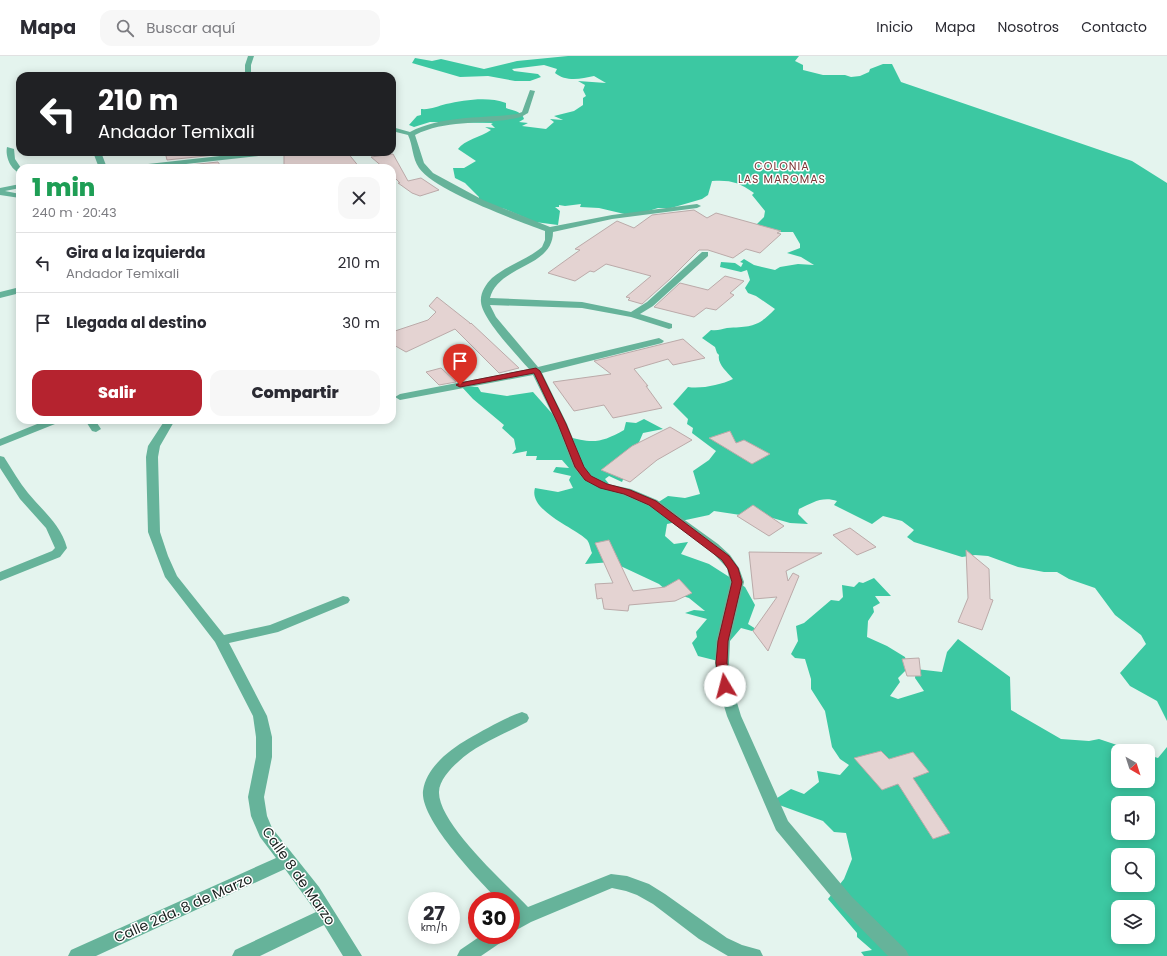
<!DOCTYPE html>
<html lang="es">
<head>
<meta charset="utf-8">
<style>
  :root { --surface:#fff; --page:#f7f7f7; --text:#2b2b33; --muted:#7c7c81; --line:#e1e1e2; --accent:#b5232f }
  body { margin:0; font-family:Poppins,sans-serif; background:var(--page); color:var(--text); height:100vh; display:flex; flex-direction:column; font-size:15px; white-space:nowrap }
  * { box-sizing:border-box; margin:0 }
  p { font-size:13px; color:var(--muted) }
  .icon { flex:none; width:22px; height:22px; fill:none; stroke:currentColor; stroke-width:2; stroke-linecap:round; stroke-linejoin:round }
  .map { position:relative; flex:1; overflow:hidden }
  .drawer { position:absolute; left:16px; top:108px; width:380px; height:260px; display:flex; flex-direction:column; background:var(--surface); border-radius:12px; box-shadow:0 2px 10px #0003 }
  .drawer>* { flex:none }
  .guide { position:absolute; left:16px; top:16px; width:380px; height:84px; border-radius:12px; box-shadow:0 2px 10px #0003; background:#202124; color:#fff; overflow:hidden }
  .needle { width:26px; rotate:141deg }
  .tools { position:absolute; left:1111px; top:688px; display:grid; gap:8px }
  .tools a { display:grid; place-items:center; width:44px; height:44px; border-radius:8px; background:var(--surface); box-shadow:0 2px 10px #0003; font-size:20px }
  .speed { position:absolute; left:408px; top:836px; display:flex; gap:8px; font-size:20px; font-weight:700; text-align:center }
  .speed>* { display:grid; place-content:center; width:52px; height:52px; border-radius:50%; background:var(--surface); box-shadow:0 2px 10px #0003; line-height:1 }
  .speed small { font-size:10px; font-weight:400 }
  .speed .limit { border:6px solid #d22; background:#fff; color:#111 }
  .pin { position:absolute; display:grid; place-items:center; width:34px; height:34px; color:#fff; margin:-41px -17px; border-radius:50% 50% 50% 0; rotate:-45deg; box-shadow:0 0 4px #0007 }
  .pin .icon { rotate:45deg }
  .me { position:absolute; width:44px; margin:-22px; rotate:352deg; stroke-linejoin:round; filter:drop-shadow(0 0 3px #0008) }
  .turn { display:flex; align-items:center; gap:14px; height:84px; padding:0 16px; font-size:18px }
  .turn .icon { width:52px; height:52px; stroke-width:2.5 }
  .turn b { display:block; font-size:28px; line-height:34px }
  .round { display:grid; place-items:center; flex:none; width:42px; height:42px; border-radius:12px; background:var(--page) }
  .overview { display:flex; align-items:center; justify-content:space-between; height:68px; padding:0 16px }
  h1 { font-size:24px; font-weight:800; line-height:30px; color:#1e9e55 }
  .cta { display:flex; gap:8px; margin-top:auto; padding:8px 16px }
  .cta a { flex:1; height:46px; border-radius:12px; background:var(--accent); color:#fff; font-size:16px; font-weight:800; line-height:46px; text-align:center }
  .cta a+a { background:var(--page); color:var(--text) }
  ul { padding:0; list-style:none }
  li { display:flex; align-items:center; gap:12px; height:60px; padding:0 16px; border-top:1px solid var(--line) }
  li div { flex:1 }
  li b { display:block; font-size:15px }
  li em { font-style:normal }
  header { display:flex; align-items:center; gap:24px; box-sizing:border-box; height:56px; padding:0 20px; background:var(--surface); border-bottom:1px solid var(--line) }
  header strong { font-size:19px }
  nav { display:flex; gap:22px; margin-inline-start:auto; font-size:14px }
  .search { width:280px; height:36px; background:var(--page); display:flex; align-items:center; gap:10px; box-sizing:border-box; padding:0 14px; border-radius:12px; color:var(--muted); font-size:15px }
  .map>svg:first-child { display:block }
  .forest { fill:#3cc8a2; fill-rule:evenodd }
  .building { fill:#e4d3d2; stroke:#bbaaa9 }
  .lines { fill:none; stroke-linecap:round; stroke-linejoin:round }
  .street { fill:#66b39a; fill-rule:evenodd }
  .route { fill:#b5232f; stroke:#76171f }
  .labels { text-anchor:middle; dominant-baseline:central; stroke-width:3; stroke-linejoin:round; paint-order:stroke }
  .far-neighbourhood-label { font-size:11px; letter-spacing:1px; fill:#7c3433; stroke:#fff }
  .near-street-label { font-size:14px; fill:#1a201e; stroke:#fff }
</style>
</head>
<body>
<header>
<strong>Mapa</strong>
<div class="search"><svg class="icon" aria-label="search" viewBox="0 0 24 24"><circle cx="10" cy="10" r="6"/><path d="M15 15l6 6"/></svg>Buscar aquí</div>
<nav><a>Inicio</a><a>Mapa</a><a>Nosotros</a><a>Contacto</a></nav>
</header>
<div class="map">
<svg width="1167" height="900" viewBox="0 0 1167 900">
  <rect width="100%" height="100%" fill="#e4f4ee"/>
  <g class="forest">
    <path d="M568 0H799L795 5 803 9V14L823 19H845L851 21 860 20 869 16 870 13 883 8H892L901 26 1132 105 1167 127V665L1157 645 1130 630 1120 617 1146 588 1141 579 1115 559 1095 532 1069 523 1057 516H1044L1018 511 988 500 975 499 962 501 914 486 907 481 914 474 902 465 883 460 872 468 834 449 837 445C822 440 812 447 799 453L798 458 808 468 790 467 769 461 747 460 714 455 709 459 667 468 665 480 674 488 688 486 681 498 709 508 745 531 755 549 748 568 756 573 752 575 741 572 724 592 718 605 698 600 692 587 697 581 696 576 707 563 685 557 694 554 705 555 689 542 667 535 659 528 612 506 585 508 592 497C590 493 590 486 586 483 573 471 528 454 535 432L558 436 573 432 569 424 571 420 553 416 556 411 569 412 562 404H536L537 400H526L527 395 512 398 516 393 514 383 502 372 504 369 473 343 461 330 478 331 481 336 507 340 533 336 556 362 566 380C592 388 601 387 624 374L626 366 636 367 644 363 663 373 643 377 622 426 609 420 605 423 613 433 657 447 668 440 685 442 700 438 693 415 709 404 716 395 692 377 693 372 687 368 688 363 673 348 688 331C701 333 721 329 733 323 727 316 717 308 719 299L717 297 715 291 702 282 711 274C718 275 721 273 727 272 751 270 757 272 775 253L756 240 748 237 745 232 750 224 747 214 741 216 720 211 721 206 735 207 741 211 743 207 740 206 744 203 754 209 775 214 780 211 798 208 814 209 801 201 787 197 800 192V188L793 176H774L756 169 764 161 765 155 752 139 754 137C738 126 731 124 712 125L708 139 702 143 671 152H658L633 160 599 152 580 151 581 148 565 150 559 149V151H555L560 155 558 169 535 166 505 153 479 147V141L465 127 455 122 453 112H464L476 105 458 93C464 84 481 81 491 74L485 71 495 72 491 68 493 67 430 66 414 71 409 69 417 60 421 59V53C430 54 438 50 446 48 464 44 488 40 506 47V52C513 55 522 55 524 63L519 66 528 67 522 70 546 73 554 66 550 63 563 64 554 60 574 55 583 49V42L586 40 583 34 585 29 578 25 606 27 594 20C581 23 566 26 555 17L557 13 544 9 512 13 514 15 538 18 541 21 530 25H515L488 20 460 21 412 7 415 2 432 5 441 3 484 13 517 5Z"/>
    <path d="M874 522 891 540H875L880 547 873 551 874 556 868 565 867 581 887 590 905 601 908 612 898 622 900 626 890 640 898 643 924 635 915 622 916 613 942 616 947 596 958 583 1010 621 1011 654 1061 683 1089 685 1099 683 1135 695H1118V725H1148V699L1158 702 1167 691V900H864L861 896 872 894 857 881V877L828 843 844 823 852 803 846 777 834 776 823 765 771 746 791 733 804 738 819 726 817 715 840 719 849 709 840 703 832 691 825 655 811 633V623L805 603 795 602 791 598 798 585 796 570 804 567 831 544 839 545 843 541 842 529 854 531 859 526 863 527ZM1118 747H1148V777H1118ZM1118 799H1148V829H1118ZM1118 851H1148V881H1118Z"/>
  </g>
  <g class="building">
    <path d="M165 96H213L215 99 167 104Z"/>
    <path d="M284 96H347L360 112H284Z"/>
    <path d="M393 98 408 125 421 122 439 134 420 140 412 137 398 127H400L392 119V112H384L371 101Z"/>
    <path d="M218 106 222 112 169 111Z"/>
    <path d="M694 154 707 162 716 157 781 175 777 177 781 178 760 197 746 193 733 202 708 194H699L670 223 642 248 628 244 630 242 626 241 651 220 606 208 594 216 590 215 575 225 548 217 580 194 575 193 617 165 634 172 652 159Z"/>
    <path d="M725 220 744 225 730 237 734 239 716 254 706 252 694 261 654 251 680 227 708 234Z"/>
    <path d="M437 241 470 267V268L471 267 519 312 499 317 455 273 406 296 392 288V276L428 264 436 256 429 250Z"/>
    <path d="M683 283 705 302 673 309 668 303 634 313 648 330H646L662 352 613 362 604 349 574 355 553 326 611 318 594 305Z"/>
    <path d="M441 312 456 326 439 329 426 316Z"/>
    <path d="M670 371 692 384 657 404 630 426 601 414 632 390Z"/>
    <path d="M730 375 736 387 744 384 770 398 752 408 709 382Z"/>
    <path d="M753 449 784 470 769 480 737 460Z"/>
    <path d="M850 472 876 491 857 499 833 479Z"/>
    <path d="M609 484 633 535 665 531 679 523 692 537 675 545 629 549 628 555 604 553 602 542 597 543 595 528 613 527 595 487Z"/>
    <path d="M966 494 989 513 990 543 993 544 982 574 958 566 968 542Z"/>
    <path d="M749 496 822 497 786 515 788 525 793 517 799 520 768 595 753 575 777 541 754 543Z"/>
    <path d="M919 602 921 620H907L902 603Z"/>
    <path d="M881 695 889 703 913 696 929 716 913 722 950 777 933 783 898 728 882 734 854 702Z"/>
  </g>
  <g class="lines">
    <g class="street">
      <path d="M248 0H254L251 9V20H245V9Z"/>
      <path d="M530 34 535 35 528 57 521 61C485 70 449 62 415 79L424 107 433 117 483 144 550 171 612 159 697 148 701 150 697 152 612 163 553 176C553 212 498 209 490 242L582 246 631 256 647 246 702 196H708V200L653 250 640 258 672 268V272L669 273 631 261 582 252 490 249 496 261 538 311 659 282 664 285 662 287 542 317 567 368 584 410 592 420 608 428 631 433 657 444 718 488 730 499 739 512 744 526 730 585 729 607 732 630 741 660 788 765 852 841 906 894 909 900H888L840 851 776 774 727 660 718 630 715 607 716 585 730 526 727 512 710 494 649 450 623 439 600 432 584 424 573 411 557 368 533 319 400 344 395 341 400 338 529 313C517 299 482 263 481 246 480 237 486 228 492 222 507 209 527 204 542 191L545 184V175C516 164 435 135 419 112 412 102 413 89 408 79L392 75V71L410 76C444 59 481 63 517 58L522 56Z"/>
      <path d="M7 91 14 93 15 103 21 112 20 117C11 114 5 101 7 91Z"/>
      <path d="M93 96H101L107 112H99Z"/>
      <path d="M257 96H281L277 98 150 112H126L130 110Z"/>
      <path d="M20 128V132L5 135 20 138V142L0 139V132Z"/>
      <path d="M20 231V237L0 242V236Z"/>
      <path d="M47 364H61L60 366 0 390V383Z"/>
      <path d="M85 364H95L101 373 96 376 92 375Z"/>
      <path d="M165 364H175L160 390 158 401 160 476 168 500 177 520 224 579 270 569 343 540 348 541 350 544 348 547 278 576 229 587 267 660 272 681V701L264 741 267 760 272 772 319 831 362 900H343L324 869 260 900H232L235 894 316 856 285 813 96 900H68L71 894 276 802 260 781 251 760 248 741 256 701V681L253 660 215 586 165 521 148 476 146 401 148 390Z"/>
      <path d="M0 400 4 401C12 413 19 426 28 437 43 455 61 469 67 492L60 501 0 525V516L52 495 55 492 46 472 20 443 0 412Z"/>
      <path d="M522 656 527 658 529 662 527 666C505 678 477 688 458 706 450 713 439 725 439 736 438 767 506 828 528 851L611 818 627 820 649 828 665 838 727 882 742 889 760 894 763 900H728L699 883 653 848 637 839 626 835 612 832 531 866 511 877V845H499C479 824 420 764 423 735 426 712 449 694 468 683 484 674 504 662 522 656Z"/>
      <path d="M482 879H506L503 885 481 900H457L460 894Z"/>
    </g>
  </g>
  <path class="route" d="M536 312 540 315 566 368 584 411 591 420 607 428 630 434 656 445 729 500 738 512 742 526 728 585 727 607 730 630 729 632 725 634 720 630 716 607 718 585 732 526 728 513 722 504 649 449 624 438 600 432 585 424 575 411 558 368 534 317 460 331 456 329 460 327Z"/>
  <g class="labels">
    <g class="far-neighbourhood-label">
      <text x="782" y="110">COLONIA<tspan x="782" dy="13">LAS MAROMAS</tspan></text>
    </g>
    <g class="near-street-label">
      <text transform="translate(299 820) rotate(55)">Calle 8 de Marzo</text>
      <text transform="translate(183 852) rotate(-24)">Calle 2da. 8 de Marzo</text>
    </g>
  </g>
</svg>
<div class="tools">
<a><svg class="needle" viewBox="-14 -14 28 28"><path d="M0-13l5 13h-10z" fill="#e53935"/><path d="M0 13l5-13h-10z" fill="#7c7c81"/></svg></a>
<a><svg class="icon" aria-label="sound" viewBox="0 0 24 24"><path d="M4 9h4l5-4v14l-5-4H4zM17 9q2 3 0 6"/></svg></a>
<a><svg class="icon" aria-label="search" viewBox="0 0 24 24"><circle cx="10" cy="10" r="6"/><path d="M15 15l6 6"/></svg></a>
<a><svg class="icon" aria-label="layers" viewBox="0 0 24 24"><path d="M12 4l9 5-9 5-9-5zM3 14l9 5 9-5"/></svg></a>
</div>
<div class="speed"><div>27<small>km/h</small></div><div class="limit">30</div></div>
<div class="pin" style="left:460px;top:329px;background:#d93025"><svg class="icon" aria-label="arrive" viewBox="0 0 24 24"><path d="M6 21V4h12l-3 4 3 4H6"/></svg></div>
<svg class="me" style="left:725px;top:630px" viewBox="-20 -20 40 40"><circle r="19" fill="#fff"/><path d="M0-13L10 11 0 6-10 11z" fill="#b5232f"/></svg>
<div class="guide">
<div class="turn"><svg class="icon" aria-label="left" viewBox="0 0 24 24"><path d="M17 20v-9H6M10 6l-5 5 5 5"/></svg><div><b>210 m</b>Andador Temixali</div></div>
</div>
<section class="drawer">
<div class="overview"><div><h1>1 min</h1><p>240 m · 20:43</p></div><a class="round"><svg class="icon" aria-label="close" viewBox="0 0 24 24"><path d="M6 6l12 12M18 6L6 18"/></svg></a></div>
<ul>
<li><svg class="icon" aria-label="left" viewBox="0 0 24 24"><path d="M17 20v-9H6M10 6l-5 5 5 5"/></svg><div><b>Gira a la izquierda</b><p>Andador Temixali</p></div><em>210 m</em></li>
<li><svg class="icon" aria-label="arrive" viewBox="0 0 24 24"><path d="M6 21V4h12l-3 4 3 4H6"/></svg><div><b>Llegada al destino</b></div><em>30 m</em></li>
</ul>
<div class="cta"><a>Salir</a><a>Compartir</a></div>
</section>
</div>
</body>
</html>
